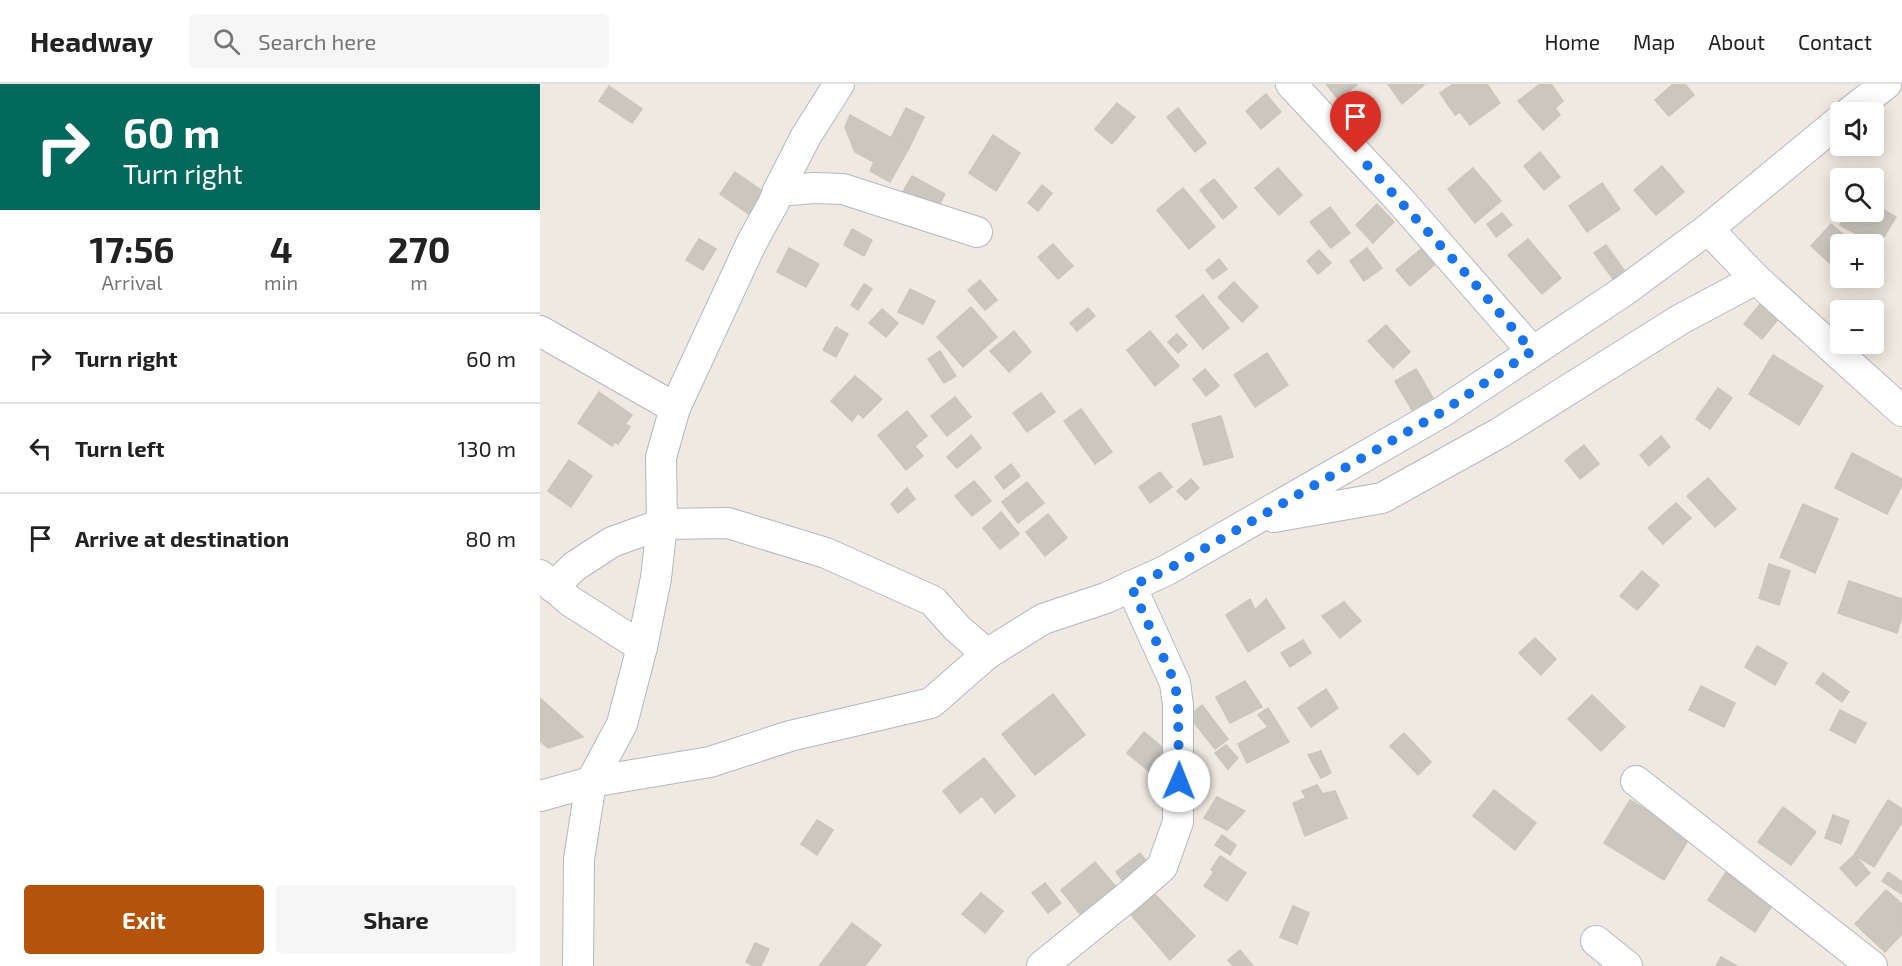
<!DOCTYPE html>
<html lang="en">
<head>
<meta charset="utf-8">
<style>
  :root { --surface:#fff; --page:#f6f6f6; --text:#222; --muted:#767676; --line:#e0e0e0; --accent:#b45309 }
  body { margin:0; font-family:"Exo 2",sans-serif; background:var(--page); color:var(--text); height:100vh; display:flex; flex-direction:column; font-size:22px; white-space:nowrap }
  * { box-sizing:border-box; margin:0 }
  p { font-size:20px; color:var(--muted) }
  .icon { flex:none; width:33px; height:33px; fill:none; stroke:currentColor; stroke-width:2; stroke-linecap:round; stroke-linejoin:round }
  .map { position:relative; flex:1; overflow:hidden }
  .details { display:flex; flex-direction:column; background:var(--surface); width:540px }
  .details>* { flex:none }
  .top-card { background:#00695c; color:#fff; overflow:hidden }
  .fabs { position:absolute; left:1290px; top:18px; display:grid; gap:12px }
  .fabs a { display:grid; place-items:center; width:54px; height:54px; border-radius:6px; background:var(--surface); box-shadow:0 3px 15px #0003; font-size:30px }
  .pin { position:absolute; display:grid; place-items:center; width:51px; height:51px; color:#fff; margin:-62px -26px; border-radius:50% 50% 50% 0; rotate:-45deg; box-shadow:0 0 6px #0007 }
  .pin .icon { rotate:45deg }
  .me { position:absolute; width:66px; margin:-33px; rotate:1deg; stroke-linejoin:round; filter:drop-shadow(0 0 4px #0008) }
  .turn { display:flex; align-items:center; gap:21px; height:126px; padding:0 24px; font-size:27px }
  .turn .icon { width:78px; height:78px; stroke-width:2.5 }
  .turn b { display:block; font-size:42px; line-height:51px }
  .eta { display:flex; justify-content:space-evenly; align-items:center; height:102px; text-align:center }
  .eta b { font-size:36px; font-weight:700; line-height:42px }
  .action { display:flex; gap:12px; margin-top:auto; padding:12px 24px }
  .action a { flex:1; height:69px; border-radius:6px; background:var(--accent); color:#fff; font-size:24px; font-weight:700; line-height:69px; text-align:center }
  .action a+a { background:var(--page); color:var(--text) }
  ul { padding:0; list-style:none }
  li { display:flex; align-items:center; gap:18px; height:90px; padding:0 24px; border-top:2px solid var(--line) }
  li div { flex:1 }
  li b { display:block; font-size:22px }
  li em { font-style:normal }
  header { display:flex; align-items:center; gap:36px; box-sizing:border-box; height:84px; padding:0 30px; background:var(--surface); border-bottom:2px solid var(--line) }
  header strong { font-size:28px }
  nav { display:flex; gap:33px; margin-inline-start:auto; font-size:21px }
  .search { width:420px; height:54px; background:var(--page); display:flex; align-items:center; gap:15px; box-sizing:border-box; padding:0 21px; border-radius:6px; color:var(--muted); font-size:22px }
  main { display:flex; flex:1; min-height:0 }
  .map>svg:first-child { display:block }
  .building { fill:#cbc7bf; stroke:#cbc5ba; stroke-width:1.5 }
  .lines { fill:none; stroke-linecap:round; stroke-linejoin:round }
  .minor-casing { stroke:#b4b7c1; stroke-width:32 }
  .minor { stroke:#fff; stroke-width:30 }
  .route { stroke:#1a73e8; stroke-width:10; stroke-dasharray:0 18 }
</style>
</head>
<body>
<header>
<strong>Headway</strong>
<div class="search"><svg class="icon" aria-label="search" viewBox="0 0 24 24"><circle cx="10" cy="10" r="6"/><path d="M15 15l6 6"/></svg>Search here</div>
<nav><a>Home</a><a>Map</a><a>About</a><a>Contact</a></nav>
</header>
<main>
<section class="details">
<div class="top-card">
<div class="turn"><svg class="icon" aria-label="right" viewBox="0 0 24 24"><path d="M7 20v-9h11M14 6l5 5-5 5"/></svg><div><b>60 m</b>Turn right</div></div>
</div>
<div class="eta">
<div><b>17:56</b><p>Arrival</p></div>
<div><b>4</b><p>min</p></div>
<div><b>270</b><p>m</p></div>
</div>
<ul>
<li><svg class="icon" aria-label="right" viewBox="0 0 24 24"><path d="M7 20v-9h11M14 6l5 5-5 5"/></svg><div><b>Turn right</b></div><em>60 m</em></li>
<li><svg class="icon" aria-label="left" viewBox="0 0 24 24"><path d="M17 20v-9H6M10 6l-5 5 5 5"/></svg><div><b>Turn left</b></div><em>130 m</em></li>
<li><svg class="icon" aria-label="arrive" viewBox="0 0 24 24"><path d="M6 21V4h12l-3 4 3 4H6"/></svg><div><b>Arrive at destination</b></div><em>80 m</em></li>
</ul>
<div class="action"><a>Exit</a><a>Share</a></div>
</section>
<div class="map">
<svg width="1362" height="882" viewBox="0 0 1362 882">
  <rect width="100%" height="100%" fill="#efe9e1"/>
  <g class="building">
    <path d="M786 0H816L817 1 798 15Z"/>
    <path d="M848 0H883L884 1 862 20Z"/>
    <path d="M913 0H947L960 19 930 41 920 28 915 31 900 9Z"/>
    <path d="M1000 0H1011L1023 17 1015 24 1020 31 1003 46 978 17Z"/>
    <path d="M1133 0H1145L1154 11 1129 32 1115 16Z"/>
    <path d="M69 2 102 25 92 39 59 17Z"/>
    <path d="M726 10 741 28 721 45 706 27Z"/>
    <path d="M577 19 595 33 572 60 555 45Z"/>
    <path d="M366 24 384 33 369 64 351 54Z"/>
    <path d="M638 24 666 59 655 68 627 33Z"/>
    <path d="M310 31 369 64 350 98 330 87 334 78 315 68 305 43Z"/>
    <path d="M453 51 480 69 456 107 429 89Z"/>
    <path d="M1000 68 1020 93 1004 106 984 82Z"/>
    <path d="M1122 82 1144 108 1116 131 1094 106Z"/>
    <path d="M738 84 762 111 739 131 715 104Z"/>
    <path d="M933 84 961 117 935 139 908 105Z"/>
    <path d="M195 88 231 113 216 135 180 110Z"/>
    <path d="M372 92 405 110 393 132 360 113Z"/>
    <path d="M674 95 697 123 683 135 660 106Z"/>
    <path d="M1062 99 1080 125 1047 148 1029 122Z"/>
    <path d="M502 101 512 109 498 127 488 119Z"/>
    <path d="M643 104 675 143 649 165 617 126Z"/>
    <path d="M837 120 854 138 833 159 816 141Z"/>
    <path d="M1334 120 1356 133 1337 164 1334 160 1300 141 1309 128H1334Z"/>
    <path d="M790 123 810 149 791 164 770 138Z"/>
    <path d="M962 129 972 141 956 153 947 140Z"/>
    <path d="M1291 140 1314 160H1300V182L1297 186 1271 162Z"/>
    <path d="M312 145 332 156 324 172 304 161Z"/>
    <path d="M159 155 176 165 163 186 146 176Z"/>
    <path d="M988 155 1021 194 1002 210 968 171Z"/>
    <path d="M513 160 533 182 518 195 498 173Z"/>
    <path d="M886 161 899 177 870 202 856 186Z"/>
    <path d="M1066 161 1084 186 1073 195 1054 169Z"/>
    <path d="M249 164 279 180 266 203 237 188Z"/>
    <path d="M827 164 842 184 824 197 810 177Z"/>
    <path d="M779 166 791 179 778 190 767 177Z"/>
    <path d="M679 175 687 185 673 195 666 186Z"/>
    <path d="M440 196 457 216 445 226 428 206Z"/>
    <path d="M694 198 718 223 702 238 678 213Z"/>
    <path d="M324 200 332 205 318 226 311 221Z"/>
    <path d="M370 205 395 217 383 240 358 228Z"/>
    <path d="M663 211 689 244 663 265 636 232Z"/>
    <path d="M1301 217 1314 226H1300V237L1292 231Z"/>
    <path d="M1221 219 1239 234 1222 255 1204 240Z"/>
    <path d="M431 223 457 253 423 283 397 253Z"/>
    <path d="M548 224 555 232 537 247 530 239Z"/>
    <path d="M342 225 358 239 346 253 329 239Z"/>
    <path d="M846 241 870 268 853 284 828 257Z"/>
    <path d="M296 243 308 250 296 273 283 266Z"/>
    <path d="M474 247 491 268 469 288 450 267Z"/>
    <path d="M610 247 639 282 615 302 587 266Z"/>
    <path d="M637 250 647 261 638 269 628 258Z"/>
    <path d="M400 267 416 292 404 299 388 275Z"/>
    <path d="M727 269 748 301 715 323 694 291Z"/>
    <path d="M1233 271 1283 302 1259 341 1209 310Z"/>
    <path d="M665 285 679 302 666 312 653 295Z"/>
    <path d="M876 285 893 314 872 326 855 297Z"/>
    <path d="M315 292 342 315 323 334 318 329 312 337 291 317Z"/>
    <path d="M1178 304 1192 314 1170 345 1156 335Z"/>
    <path d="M59 308 92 331 85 340 90 343 78 360 75 358 72 362 38 339Z"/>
    <path d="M501 309 515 328 487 348 473 329Z"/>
    <path d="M415 313 431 333 407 352 391 332Z"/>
    <path d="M541 325 572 368 555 380 524 337Z"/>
    <path d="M367 327 387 352 375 362 383 372 366 386 338 351Z"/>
    <path d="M681 332 693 373 664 381 652 340Z"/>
    <path d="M431 351 441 364 417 384 407 373Z"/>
    <path d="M1121 352 1130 363 1109 382 1100 371Z"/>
    <path d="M1044 361 1059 380 1040 395 1025 376Z"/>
    <path d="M1312 369 1362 395V401L1347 430 1295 404Z"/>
    <path d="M29 376 52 392 31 423 8 407Z"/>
    <path d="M471 380 480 392 464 405 455 393Z"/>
    <path d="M620 388 632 403 610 419 599 403Z"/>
    <path d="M1168 394 1196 425 1175 443 1147 412Z"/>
    <path d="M651 395 659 404 646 416 637 407Z"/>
    <path d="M434 397 451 417 432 432 415 412Z"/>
    <path d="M487 398 504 419 478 439 462 418Z"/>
    <path d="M367 404 375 415 358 429 351 420Z"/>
    <path d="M1136 419 1151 434 1123 460 1108 444Z"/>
    <path d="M1263 420 1298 435 1275 489 1240 473Z"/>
    <path d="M461 428 479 450 460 465 443 444Z"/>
    <path d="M508 430 527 454 505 472 486 448Z"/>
    <path d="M1229 480 1250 487 1239 521 1219 514Z"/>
    <path d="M1102 487 1119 501 1097 526 1080 512Z"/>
    <path d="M1309 497 1362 515V532L1357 549 1298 529Z"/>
    <path d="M710 515 715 526 726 515 745 544 708 568 686 531Z"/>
    <path d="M804 518 821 537 800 554 782 532Z"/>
    <path d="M995 554 1016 575 1001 591 979 569Z"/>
    <path d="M763 556 771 569 750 583 741 569Z"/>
    <path d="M1217 562 1247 579 1235 601 1205 583Z"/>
    <path d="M1283 589 1309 608 1302 618 1276 599Z"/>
    <path d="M705 597 722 623 690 639 676 613Z"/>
    <path d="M1161 602 1195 619 1184 643 1149 626Z"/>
    <path d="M786 605 798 624 771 643 758 624Z"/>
    <path d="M513 610 545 651 495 691 462 650Z"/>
    <path d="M1052 611 1085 643 1061 667 1028 635Z"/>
    <path d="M0 614 43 653 8 664 0 657Z"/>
    <path d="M662 621 688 655 675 665 649 632Z"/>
    <path d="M728 624 749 658 707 679 698 660 728 643 718 631Z"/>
    <path d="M1300 626 1326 639 1315 659 1290 646Z"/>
    <path d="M604 648 628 668 611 689 587 669Z"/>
    <path d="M864 649 891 678 878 691 850 662Z"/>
    <path d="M686 661 698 674 688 685 675 669Z"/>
    <path d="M781 667 791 689 781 694 768 671Z"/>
    <path d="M444 674 475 712 455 729 442 712 420 729 403 707Z"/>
    <path d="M777 701 783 710 795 707 807 734 765 752 753 719 766 714 762 707Z"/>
    <path d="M954 706 996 739 975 766 933 732Z"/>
    <path d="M677 713 705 727 687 746 664 734Z"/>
    <path d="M1090 716 1150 753 1124 796 1064 759Z"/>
    <path d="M1348 716 1362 725V738L1334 783 1314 771Z"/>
    <path d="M1243 723 1276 748 1251 781 1218 758Z"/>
    <path d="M1293 731 1309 737 1301 760 1285 754Z"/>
    <path d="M277 736 293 746 277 771 261 760Z"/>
    <path d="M682 751 696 761 690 771 675 761Z"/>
    <path d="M600 769 610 782 586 801 576 788Z"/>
    <path d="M1314 771 1330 789 1316 802 1300 784Z"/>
    <path d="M680 772 706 789 687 817 664 802 674 788 671 786Z"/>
    <path d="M555 778 575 802 540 830 521 806Z"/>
    <path d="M1190 782 1237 814 1215 848 1168 816Z"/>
    <path d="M1348 788 1362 798V810L1342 797Z"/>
    <path d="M505 799 521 819 508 829 492 809Z"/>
    <path d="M607 802 655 852 630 876 586 825Z"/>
    <path d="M1346 806 1362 820V850L1345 868 1315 840Z"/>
    <path d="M441 809 463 827 445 849 422 830Z"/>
    <path d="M753 822 769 829 757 860 740 853Z"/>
    <path d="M312 839 341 861 325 882H279Z"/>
    <path d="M215 859 229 865 221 882H214L206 878Z"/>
    <path d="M700 866 713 882H693L688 876Z"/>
    <path d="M1181 873 1197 882H1176Z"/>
  </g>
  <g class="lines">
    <defs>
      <g id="minor">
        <path d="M751 0 858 114 992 267"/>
        <path d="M1310 28 1346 0"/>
        <path d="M238 107 274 104 303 105 437 148"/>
        <path d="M1168 145 1216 195 1362 327"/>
        <path d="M0 247 135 324"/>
        <path d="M734 433 842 414 961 348 1141 235 1216 195"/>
        <path d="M0 491 30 517 102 563"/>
        <path d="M13 503 35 482 72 458 122 440 188 439 286 469 393 517 417 544 447 570 503 535 566 514 627 486 902 328 1084 207 1168 145 1300 36"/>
        <path d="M1096 697 1332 882"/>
        <path d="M0 712 51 698 170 678 250 652 391 619 447 570"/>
        <path d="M1056 857 1087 882"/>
        <path d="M38 882 39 775 51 698 82 640 102 563 116 494 122 440 121 373 135 324 211 160 234 118 238 107 266 52 299 0"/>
        <path d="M502 882 591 810 622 783 638 738V621L635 599 591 502"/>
      </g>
    </defs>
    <use href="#minor" class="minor-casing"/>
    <use href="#minor" class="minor"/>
  </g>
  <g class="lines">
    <path class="route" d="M639 697 638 621 635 599 591 502 627 486 902 328 992 267 929 193 816 69"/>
  </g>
</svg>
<div class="fabs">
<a><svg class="icon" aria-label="sound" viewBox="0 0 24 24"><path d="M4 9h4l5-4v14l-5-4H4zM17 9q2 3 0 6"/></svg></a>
<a><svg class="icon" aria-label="search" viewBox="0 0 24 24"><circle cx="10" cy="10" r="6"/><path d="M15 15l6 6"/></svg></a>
<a>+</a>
<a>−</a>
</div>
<div class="pin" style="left:816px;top:69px;background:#d93025"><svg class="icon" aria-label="arrive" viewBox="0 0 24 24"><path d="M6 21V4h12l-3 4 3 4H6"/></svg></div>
<svg class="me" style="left:639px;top:697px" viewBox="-20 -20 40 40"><circle r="19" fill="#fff"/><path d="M0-13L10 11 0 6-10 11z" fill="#1a73e8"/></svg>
</div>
</main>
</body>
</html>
